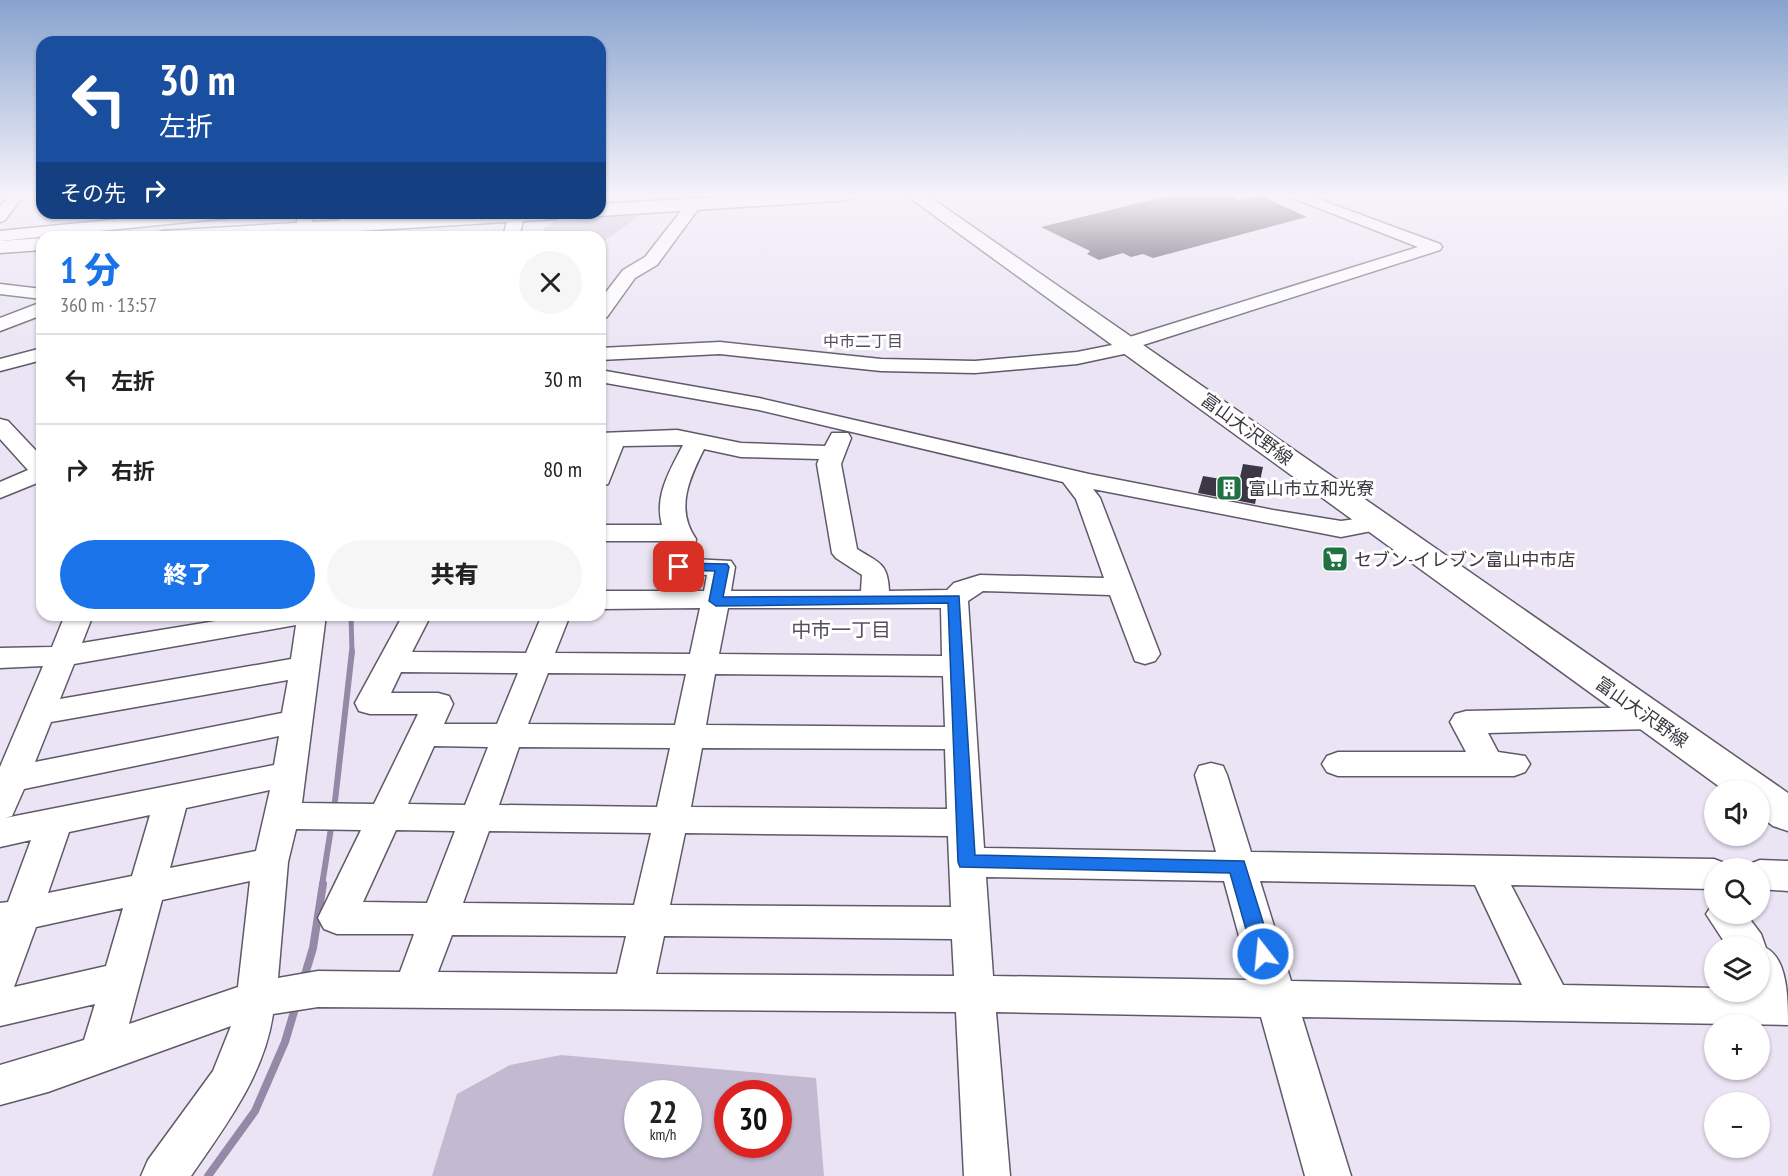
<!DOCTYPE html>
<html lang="ja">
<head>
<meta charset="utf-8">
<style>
  :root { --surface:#fff; --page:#f6f6f6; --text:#222; --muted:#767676; --line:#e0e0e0; --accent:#1a73e8 }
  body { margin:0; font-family:"PT Sans Narrow","Noto Sans JP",sans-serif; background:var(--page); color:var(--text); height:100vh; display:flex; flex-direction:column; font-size:22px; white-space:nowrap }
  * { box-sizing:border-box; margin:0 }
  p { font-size:20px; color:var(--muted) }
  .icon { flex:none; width:33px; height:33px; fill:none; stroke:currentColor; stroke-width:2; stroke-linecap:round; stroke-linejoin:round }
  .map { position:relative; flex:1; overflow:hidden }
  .panel { position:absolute; left:36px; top:231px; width:570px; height:390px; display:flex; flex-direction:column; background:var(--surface); border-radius:18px; box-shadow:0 2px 4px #0004 }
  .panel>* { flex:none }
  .hud { position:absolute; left:36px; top:36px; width:570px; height:183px; border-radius:18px; box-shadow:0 2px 4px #0004; background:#1a4fa0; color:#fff; overflow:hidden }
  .buttons { position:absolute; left:1704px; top:780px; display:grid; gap:12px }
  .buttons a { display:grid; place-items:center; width:66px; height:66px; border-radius:50%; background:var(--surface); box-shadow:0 2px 4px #0004; font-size:30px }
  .speed { position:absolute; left:624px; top:1080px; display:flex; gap:12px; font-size:30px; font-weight:700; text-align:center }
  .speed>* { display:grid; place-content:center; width:78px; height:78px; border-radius:50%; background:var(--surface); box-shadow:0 2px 4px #0004; line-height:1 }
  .speed small { font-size:15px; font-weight:400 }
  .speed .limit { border:9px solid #d22; background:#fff; color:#111 }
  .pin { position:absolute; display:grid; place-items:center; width:51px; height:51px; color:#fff; margin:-26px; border-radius:12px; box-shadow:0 3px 9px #0006 }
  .me { position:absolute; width:66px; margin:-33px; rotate:344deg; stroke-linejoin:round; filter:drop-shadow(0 0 4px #0008) }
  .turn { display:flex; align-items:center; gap:21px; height:126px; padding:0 24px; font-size:27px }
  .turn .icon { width:78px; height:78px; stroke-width:2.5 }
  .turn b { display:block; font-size:42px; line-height:51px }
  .then { display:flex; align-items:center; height:57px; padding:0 24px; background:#0003; gap:12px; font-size:22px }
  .round { display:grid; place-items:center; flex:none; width:63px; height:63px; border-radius:32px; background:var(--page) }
  .head { display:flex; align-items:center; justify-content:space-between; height:102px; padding:0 24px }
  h1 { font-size:36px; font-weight:800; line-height:45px; color:var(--accent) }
  .action { display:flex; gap:12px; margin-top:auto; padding:12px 24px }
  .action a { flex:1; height:69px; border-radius:36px; background:var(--accent); color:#fff; font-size:24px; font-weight:800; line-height:69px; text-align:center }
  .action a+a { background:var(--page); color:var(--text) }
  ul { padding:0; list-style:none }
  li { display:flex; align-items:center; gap:18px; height:90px; padding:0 24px; border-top:2px solid var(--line) }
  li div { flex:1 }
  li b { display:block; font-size:22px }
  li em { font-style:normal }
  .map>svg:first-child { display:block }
  .green { fill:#c3bad1; fill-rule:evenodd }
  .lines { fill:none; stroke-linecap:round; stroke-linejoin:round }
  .stream-far2 { stroke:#9589a7; stroke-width:5 }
  .stream-far1 { stroke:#9589a7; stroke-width:6 }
  .stream { stroke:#9589a7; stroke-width:8 }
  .building { fill:#3c3744 }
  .minor-casing { stroke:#605a68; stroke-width:3 }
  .major-casing { stroke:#605a68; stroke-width:3 }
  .minor { fill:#fff; fill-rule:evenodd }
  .major { fill:#fff; fill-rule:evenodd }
  .route { fill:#1a73e8; stroke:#114b97; stroke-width:1.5 }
  .labels { text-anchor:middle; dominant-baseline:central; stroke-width:6; stroke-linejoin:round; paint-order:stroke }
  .far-neighbourhood-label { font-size:16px; fill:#56505e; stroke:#fff }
  .street-label { font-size:18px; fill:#3a383e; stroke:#fff }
  .poi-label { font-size:18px; fill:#3a383e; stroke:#fff; text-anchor:start }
  .neighbourhood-label { font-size:20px; fill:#56505e; stroke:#fff }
</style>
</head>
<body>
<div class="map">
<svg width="1788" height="1176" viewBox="0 0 1788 1176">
  <rect width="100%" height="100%" fill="#eae4f4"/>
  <g class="green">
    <path d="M641 215 600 244V237H541L544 228 556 221Z"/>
    <path d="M561 1055 816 1078 824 1176H432L457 1094 510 1065ZM638 1094H688V1144H638ZM728 1094H778V1144H728Z"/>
  </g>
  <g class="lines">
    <path class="stream-far2" d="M351 615 352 652"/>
    <g class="stream-far1">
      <path d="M334 810 352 651"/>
      <path d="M322 885 332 822"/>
    </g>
    <g class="stream">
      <path d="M304 978 313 948 323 884"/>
      <path d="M208 1176 255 1111 285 1042 296 1005"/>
    </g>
  </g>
  <g class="building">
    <path d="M1171 195H1227L1239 200 1259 195 1307 217 1153 258 1143 254 1131 257 1123 253 1099 260 1087 254 1090 251 1041 227Z"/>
    <path d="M1243 464 1263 467 1255 504 1198 493 1203 476 1239 482Z"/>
  </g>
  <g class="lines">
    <defs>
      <g id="minor">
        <path d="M9 195H24L5 220 0 222V207Z"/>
        <path d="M1285 195H1307L1440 244 1442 247 1440 250 1140 346 1138 351 1077 364 975 373 881 371 720 354 600 360V348L720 342 881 359 975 361 1077 352 1117 344 1120 340 1418 247Z"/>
        <path d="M693 200 701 205 657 265 635 278 607 317 600 319V300L623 270 645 257 688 202Z"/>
        <path d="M182 213H236L228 218 0 241V231Z"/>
        <path d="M298 213H314L310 231H298L296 228Z"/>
        <path d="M354 213H388L385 216 347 224 339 219 341 216Z"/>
        <path d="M509 213H525L519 237H503Z"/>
        <path d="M0 284 42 289V299L0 294Z"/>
        <path d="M42 302V315L0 331V318Z"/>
        <path d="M42 348V360L0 371V359Z"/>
        <path d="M600 370 759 398 1089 474 1273 510 1341 521 1378 516 1387 518 1390 523 1387 528 1341 537 1093 489 1100 498 1160 654 1155 661 1145 664 1135 661 1110 595 983 591 968 601 984 848 1216 852 1195 775 1199 766 1211 763 1223 766 1227 775 1251 852 1714 859 1727 864 1729 868H1714V889L1511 885 1563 985 1714 988V992H1760V946H1727L1706 914 1714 902V914H1746L1761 934 1766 948C1788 959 1788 1000 1788 1025L1302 1017 1351 1176H1305L1261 1017 996 1012 1010 1176H964L956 1012 318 1007 273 1014C264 1076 225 1126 191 1176H141L148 1160 213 1071 231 1026 48 1092 0 1105V1065L84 1040 95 1004 0 1026V903L8 902 31 840 0 847V767L43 666 0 668V648L52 647 65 615H93L82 643 252 615H326L302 803 374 804 418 714H370L359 711 355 703 403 615H431L412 652 526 653 542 615H570L555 653 690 654 700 608 600 609V591H704L707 575 670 573 666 567 670 541H600V525H662C654 496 670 470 683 445L623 446 608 484 600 486V433L677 430 741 443 825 446 832 433H848L851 438 841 464 857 549C879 563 888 563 889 591L947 590 954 583 980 575 1104 578 1076 499 1063 482 759 410 600 382ZM704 449 741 457 819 459 817 464 832 553 836 558 862 575 861 591H731L735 567 731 561 693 559 696 539C675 509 689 479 704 449ZM728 608H941L942 656 719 654ZM296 625 291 659 60 699 74 664ZM401 672 518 673 497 724H444L453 704 449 696 438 693H391ZM548 673 686 674 675 725 528 724ZM715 674 943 676 945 727 706 725ZM288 680 282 713 35 762 51 722ZM279 736 274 765 5 818 12 816 24 789ZM434 746 488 747 465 805 408 804ZM519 747 670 748 657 807 499 805ZM702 748 945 749 947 809 691 807ZM270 790 256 851 170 868 186 808ZM150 815 132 876 48 893 69 832ZM296 829 361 830 318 918 324 929 337 934H414L400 972 318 971 278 978 288 862ZM396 830 455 831 427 903 363 902ZM489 831 651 833 634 905 463 903ZM685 833 948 836 951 907 670 905ZM986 877 1224 881 1251 980 993 976ZM250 881 238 987 129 1024 162 900ZM1260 881 1475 885 1522 985 1291 981ZM123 908 106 966 14 987 36 927ZM452 935 626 936 617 974 438 972ZM664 936 952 939 954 976 656 974Z"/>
        <path d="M0 419 8 421 42 457V481L0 498V482L28 470 0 439Z"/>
        <path d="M1652 707 1663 710 1668 718 1663 726 1652 729 1488 733 1498 752 1525 756 1530 764 1525 772 1514 776H1338L1327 772 1322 764 1327 756 1338 752H1466L1450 722 1455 714 1466 711Z"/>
        <path d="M1760 860 1788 861V891L1760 889V868H1745L1747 865Z"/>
      </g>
      <g id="major">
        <path d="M755 195H859L850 200 600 216 593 213H600V204Z"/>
        <path d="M906 195H927L1788 793V831L1773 826 1760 816V790H1724Z"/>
        <path d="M462 213H565L556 219 259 237H153L156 233 163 231Z"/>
        <path d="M42 238V250L0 253V241Z"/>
      </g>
    </defs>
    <use href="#minor" class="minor-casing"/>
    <use href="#major" class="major-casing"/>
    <use href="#minor" class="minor"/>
    <use href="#major" class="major"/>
  </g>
  <linearGradient id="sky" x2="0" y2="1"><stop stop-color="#87a3ce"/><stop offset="0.54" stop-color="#f6f3fa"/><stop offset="1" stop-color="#f6f3fa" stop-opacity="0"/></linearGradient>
  <rect width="1788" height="360" fill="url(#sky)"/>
  <path class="route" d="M679 563 727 564 729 567 723 597 959 596 975 855 1244 861 1273 954 1270 960 1263 963 1256 960 1253 954 1230 873 960 867 958 862 948 603 716 606 709 601 715 571 674 570V564Z"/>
  <defs>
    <symbol id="building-square" viewBox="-11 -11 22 22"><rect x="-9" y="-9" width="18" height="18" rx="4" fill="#217242" stroke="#fff"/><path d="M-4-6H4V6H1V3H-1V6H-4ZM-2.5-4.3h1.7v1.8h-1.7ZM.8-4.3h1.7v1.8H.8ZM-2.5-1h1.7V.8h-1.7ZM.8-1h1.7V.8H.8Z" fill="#fff"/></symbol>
    <symbol id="supermarket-square" viewBox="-11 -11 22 22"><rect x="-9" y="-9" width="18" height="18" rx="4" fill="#217242" stroke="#fff"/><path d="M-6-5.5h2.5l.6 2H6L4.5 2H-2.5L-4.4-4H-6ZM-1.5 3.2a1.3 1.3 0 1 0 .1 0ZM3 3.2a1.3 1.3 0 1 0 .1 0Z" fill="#fff"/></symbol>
  </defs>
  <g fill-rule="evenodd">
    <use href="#building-square" x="1214" y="473" width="30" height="30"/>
    <use href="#supermarket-square" x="1320" y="544" width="30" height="30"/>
  </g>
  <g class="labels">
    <g class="far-neighbourhood-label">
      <text x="863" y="341">中市二丁目</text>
    </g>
    <g class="street-label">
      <text transform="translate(1247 429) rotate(36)">富山大沢野線</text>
      <text transform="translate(1642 712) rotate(35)">富山大沢野線</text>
    </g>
    <g class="poi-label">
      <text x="1248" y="488">富山市立和光寮</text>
      <text x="1354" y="559">セブン-イレブン富山中市店</text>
    </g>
    <g class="neighbourhood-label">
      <text x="841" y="630">中市一丁目</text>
    </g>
  </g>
</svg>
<div class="buttons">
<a><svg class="icon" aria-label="sound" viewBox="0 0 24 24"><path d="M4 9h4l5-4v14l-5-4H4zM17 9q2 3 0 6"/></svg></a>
<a><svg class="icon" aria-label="search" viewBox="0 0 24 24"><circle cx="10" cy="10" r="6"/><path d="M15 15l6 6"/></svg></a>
<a><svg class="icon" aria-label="layers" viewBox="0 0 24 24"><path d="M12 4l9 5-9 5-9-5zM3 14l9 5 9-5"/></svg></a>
<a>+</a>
<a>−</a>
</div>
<div class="speed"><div>22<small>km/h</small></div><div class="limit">30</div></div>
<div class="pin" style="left:679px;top:567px;background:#d93025"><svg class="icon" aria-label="arrive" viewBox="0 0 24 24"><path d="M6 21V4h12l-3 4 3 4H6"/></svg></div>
<svg class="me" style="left:1263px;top:954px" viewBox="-20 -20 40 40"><circle r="17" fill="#1a73e8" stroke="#fff" stroke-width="3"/><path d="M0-11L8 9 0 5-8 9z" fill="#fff"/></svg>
<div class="hud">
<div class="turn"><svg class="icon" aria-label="left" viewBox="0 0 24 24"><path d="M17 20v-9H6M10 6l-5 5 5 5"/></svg><div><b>30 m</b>左折</div></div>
<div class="then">その先<svg class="icon" aria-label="right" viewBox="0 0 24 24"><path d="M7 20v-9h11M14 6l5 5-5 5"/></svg></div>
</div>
<section class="panel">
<div class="head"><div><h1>1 分</h1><p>360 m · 13:57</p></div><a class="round"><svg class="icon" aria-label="close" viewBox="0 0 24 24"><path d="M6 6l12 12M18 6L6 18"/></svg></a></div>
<ul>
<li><svg class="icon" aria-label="left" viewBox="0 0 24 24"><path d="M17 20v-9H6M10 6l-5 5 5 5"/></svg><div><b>左折</b></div><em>30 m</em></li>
<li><svg class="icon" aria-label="right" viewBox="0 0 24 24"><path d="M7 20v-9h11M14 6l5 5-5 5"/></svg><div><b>右折</b></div><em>80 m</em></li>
</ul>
<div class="action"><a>終了</a><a>共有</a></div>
</section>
</div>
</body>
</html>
